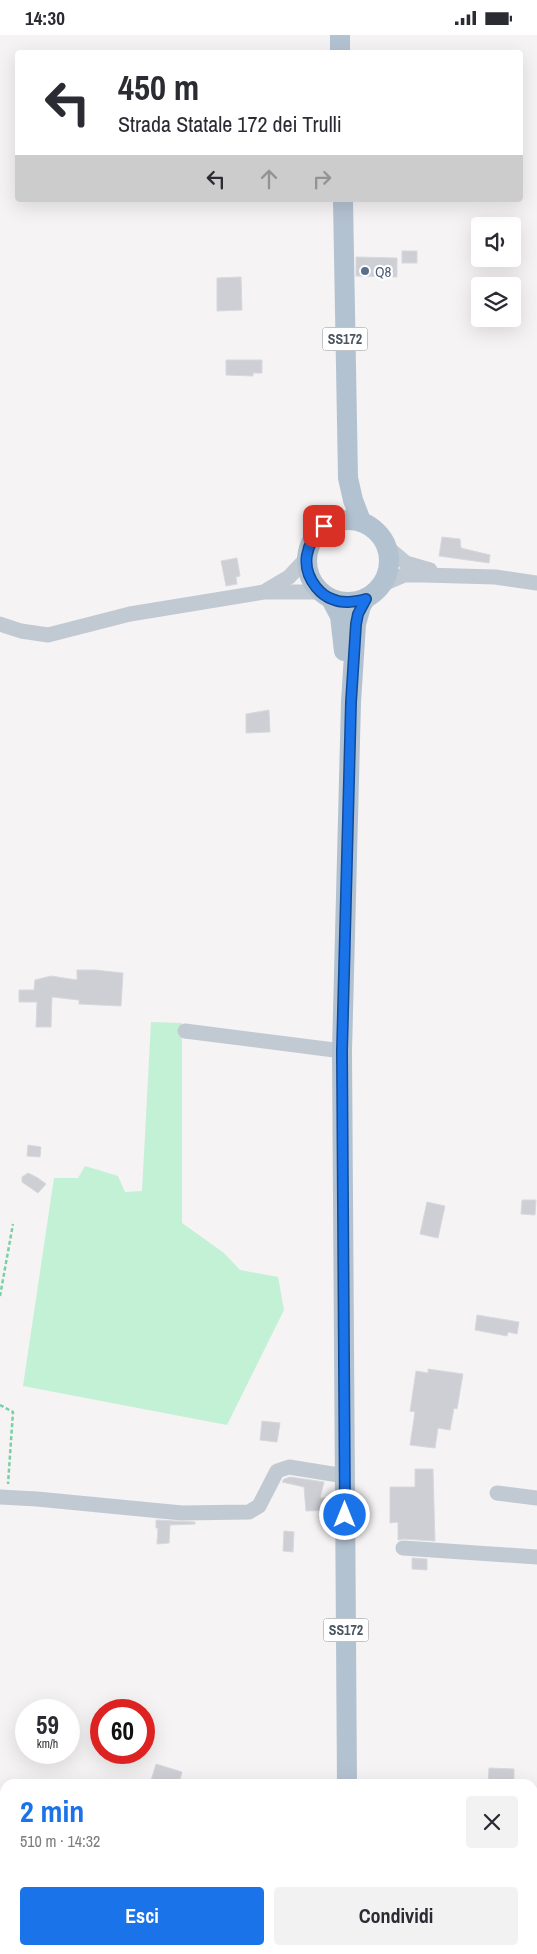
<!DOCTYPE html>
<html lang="it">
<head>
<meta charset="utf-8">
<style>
  :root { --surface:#fff; --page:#f2f2f3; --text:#2b2b33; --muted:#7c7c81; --accent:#1a73e8 }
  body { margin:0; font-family:"Archivo Narrow",sans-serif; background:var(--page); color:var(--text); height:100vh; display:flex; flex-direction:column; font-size:19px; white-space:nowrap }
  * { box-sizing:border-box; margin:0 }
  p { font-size:16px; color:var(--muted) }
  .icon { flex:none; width:28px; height:28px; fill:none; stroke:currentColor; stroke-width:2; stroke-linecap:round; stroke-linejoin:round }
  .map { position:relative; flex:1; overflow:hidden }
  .side { position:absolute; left:0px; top:1744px; width:538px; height:176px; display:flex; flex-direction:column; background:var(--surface); border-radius:15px 15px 0 0; box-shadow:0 5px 20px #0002 }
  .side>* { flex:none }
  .hud { position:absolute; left:15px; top:15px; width:508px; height:152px; border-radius:5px; box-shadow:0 5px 20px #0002; background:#fff; color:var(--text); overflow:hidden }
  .controls { position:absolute; left:471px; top:182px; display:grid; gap:10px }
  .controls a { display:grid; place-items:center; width:50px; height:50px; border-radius:5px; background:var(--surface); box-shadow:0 5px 20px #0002; font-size:25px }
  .speed { position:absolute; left:15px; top:1664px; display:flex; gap:10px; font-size:25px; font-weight:700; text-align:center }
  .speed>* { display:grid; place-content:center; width:65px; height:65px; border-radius:50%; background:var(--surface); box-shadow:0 5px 20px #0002; line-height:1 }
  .speed small { font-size:12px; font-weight:400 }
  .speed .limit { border:8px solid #d22; background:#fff; color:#111 }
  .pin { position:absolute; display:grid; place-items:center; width:42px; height:42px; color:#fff; margin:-21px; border-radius:10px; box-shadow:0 2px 8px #0006 }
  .me { position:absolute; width:55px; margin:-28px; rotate:0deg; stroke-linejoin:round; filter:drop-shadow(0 0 4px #0008) }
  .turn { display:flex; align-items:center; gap:18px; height:105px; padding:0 20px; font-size:22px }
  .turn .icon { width:65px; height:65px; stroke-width:2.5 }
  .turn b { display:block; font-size:35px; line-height:42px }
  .lanes { display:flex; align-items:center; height:48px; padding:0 20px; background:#0003; justify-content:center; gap:25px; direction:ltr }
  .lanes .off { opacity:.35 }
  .round { display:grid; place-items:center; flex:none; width:52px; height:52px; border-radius:5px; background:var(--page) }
  .head { display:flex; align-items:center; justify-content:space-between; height:85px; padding:0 20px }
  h1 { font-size:30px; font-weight:800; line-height:38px; color:var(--accent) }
  .cta { display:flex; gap:10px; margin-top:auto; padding:10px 20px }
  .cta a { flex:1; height:58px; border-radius:5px; background:var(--accent); color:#fff; font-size:20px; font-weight:800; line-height:58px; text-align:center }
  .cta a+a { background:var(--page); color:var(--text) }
  .status { display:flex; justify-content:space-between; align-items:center; height:35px; padding:0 25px; background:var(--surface); direction:ltr }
  .status svg { height:14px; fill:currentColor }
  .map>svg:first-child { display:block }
  .green { fill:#c3f1d5 }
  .building { fill:#cdcfd5; stroke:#d7d9de }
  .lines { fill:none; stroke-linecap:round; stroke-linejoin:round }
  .path { stroke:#7ad0a6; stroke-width:2.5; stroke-dasharray:4 2.5; stroke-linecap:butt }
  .minor { stroke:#c1cad2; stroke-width:15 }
  .major { stroke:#b3c2d1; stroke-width:20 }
  .route-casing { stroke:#114b97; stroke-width:12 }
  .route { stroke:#1a73e8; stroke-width:9 }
  .service-dot { fill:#5c6f8a; stroke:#fff; stroke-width:2 }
  .labels { text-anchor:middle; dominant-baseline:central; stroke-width:4.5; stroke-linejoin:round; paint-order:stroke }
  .shield { fill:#fff; stroke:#808990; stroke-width:1 }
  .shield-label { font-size:14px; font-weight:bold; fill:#4a5661 }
  .service-label { font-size:15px; fill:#4e5e75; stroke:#fff; text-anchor:start }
</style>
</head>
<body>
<div class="status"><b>14:30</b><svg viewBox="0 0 49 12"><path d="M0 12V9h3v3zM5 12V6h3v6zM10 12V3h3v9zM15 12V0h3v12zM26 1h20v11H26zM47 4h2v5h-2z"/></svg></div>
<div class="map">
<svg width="537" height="1919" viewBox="0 0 537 1919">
  <rect width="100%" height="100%" fill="#f5f3f3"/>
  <path class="green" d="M151 987 182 988V1188L224 1218 240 1235 278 1242 284 1275 227 1390 23 1351 54 1143H78L85 1131 118 1141 125 1157 142 1156Z"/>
  <g class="building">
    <rect x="402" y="216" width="15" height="12"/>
    <path d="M356 222 397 223V242L356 241Z"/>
    <path d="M241 242 242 275 217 276V243Z"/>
    <path d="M226 325H262V338H253V341L226 340Z"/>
    <path d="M442 502 460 504 461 513 490 520 489 528 439 521Z"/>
    <path d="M237 523 240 541 236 542 237 549 226 551 221 526Z"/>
    <path d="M269 675 270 697 246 698V679Z"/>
    <path d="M77 935H95L123 938 121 971 79 969V965L52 962 51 992H36L37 967H19V955H34L35 945 51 941 77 945Z"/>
    <path d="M28 1110 41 1112 40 1122 27 1121Z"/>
    <path d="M28 1138 38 1143 46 1149 38 1158 22 1147V1142Z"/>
    <path d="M522 1165H536L535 1180 521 1179Z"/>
    <path d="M427 1167 445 1171 438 1203 420 1199Z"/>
    <path d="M477 1280 519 1287 517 1299 508 1297 507 1301 475 1295Z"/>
    <path d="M428 1334 463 1339 457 1374 454 1373 450 1395 438 1393 435 1413 410 1410 415 1377 410 1376 416 1336 428 1338Z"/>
    <path d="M262 1386 280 1388 277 1407 260 1405Z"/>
    <path d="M415 1434H433L435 1506 404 1504 398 1505V1487L390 1488V1452H415Z"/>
    <path d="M290 1442 324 1447 320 1463H333V1475L306 1476 304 1452 282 1447 284 1444Z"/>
    <path d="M156 1485 195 1487V1489L170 1490 169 1508 157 1509 158 1493H156Z"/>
    <path d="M284 1496 294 1497 293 1517 283 1516Z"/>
    <path d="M412 1523 427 1524V1535L412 1534Z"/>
    <path d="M156 1729 182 1737 179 1749H150Z"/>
    <path d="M489 1733 514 1734V1749H488Z"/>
  </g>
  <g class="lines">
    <g class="path">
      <path d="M0 1261 13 1189"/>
      <path d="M0 1370 13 1377 8 1449"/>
    </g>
    <g class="minor">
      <path d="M388 513 406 528 430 535"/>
      <path d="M383 549 404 540H424L495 542 537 548"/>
      <path d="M267 555 289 542 306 524"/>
      <path d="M0 589 21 596 48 600 130 579 264 557H320"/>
      <path d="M185 996 342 1016"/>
      <path d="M497 1458 537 1463"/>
      <path d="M0 1462 37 1464 182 1478 249 1477 259 1471 277 1436 289 1432 345 1441"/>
      <path d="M403 1513 537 1522"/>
    </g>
    <g class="major">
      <path d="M340 0V18"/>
      <path d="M343 165 348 443 353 465 361 486"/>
      <circle cx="348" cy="526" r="41"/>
      <path d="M331 564 340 581 344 616"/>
      <path d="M347 1749 342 1016 351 667 356 589 361 571 366 563"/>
      <path d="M348 1915V1919"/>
    </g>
  </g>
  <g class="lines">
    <defs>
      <path id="route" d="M324 491C305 508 300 532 316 552 320 557 326 562 332 564 343 569 354 567 366 564L358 579 356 589 351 667 342 1016 345 1480"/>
    </defs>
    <use href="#route" class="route-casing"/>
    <use href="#route" class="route"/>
  </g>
  <circle class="service-dot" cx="365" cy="236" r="5"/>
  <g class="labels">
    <g class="shield">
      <rect x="322.5" y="292.5" width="45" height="23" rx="4"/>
      <rect x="323.5" y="1583.5" width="45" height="23" rx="4"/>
    </g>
    <g class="shield-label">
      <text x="345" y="304">SS172</text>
      <text x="346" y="1595">SS172</text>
    </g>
    <g class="service-label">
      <text x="375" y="236">Q8</text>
    </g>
  </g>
</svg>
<div class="controls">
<a><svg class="icon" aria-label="sound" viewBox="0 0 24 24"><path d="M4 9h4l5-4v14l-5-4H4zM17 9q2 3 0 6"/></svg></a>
<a><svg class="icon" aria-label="layers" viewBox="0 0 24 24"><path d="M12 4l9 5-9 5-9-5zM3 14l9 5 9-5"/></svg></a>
</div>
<div class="speed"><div>59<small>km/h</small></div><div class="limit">60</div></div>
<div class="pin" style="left:324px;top:491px;background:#d93025"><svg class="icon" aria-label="arrive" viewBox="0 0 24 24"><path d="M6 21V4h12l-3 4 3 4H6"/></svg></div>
<svg class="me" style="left:345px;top:1480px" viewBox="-20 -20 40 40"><circle r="17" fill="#1a73e8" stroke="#fff" stroke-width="3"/><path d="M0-11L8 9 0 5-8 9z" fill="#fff"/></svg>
<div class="hud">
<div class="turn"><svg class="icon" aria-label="left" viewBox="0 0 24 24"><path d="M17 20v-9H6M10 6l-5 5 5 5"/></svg><div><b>450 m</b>Strada Statale 172 dei Trulli</div></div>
<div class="lanes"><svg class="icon" aria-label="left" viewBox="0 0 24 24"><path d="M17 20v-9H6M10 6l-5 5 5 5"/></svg><svg class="icon off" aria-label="ahead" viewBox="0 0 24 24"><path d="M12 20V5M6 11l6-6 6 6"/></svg><svg class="icon off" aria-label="right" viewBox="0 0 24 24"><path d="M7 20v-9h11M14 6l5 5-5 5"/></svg></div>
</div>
<section class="side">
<div class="head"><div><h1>2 min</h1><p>510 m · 14:32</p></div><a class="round"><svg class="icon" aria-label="close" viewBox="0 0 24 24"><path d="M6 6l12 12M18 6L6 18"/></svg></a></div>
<div class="cta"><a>Esci</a><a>Condividi</a></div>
</section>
</div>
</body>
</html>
